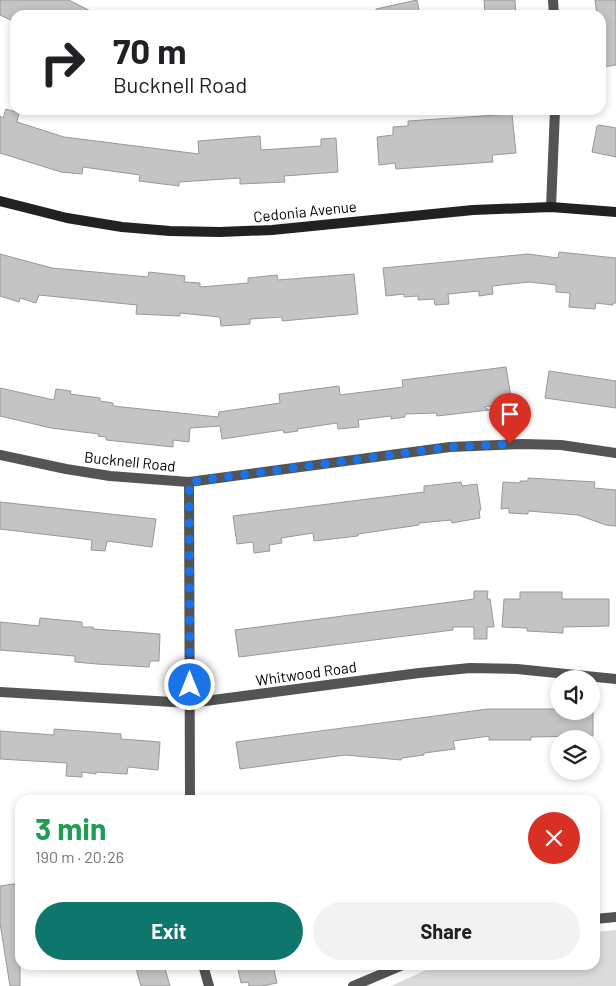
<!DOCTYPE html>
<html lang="en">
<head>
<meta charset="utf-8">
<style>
  :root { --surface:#fff; --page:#f2f2f2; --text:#202124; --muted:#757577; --accent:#0f766e }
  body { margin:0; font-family:Barlow,sans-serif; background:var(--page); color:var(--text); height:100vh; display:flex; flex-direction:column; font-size:19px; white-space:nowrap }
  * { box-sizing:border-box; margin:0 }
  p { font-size:16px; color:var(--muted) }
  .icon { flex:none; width:28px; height:28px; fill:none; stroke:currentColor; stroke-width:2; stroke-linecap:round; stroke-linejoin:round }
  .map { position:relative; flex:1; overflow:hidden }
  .side { position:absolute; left:15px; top:795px; width:585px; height:175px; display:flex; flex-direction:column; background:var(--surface); border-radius:15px; box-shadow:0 2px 8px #0003 }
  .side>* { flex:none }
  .banner { position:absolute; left:10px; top:10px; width:596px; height:105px; border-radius:15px; box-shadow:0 2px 8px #0003; background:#fff; color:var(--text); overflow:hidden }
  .controls { position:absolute; left:550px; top:670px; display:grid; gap:10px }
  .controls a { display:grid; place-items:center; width:50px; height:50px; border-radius:50%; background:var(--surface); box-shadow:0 2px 8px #0003; font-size:25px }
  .pin { position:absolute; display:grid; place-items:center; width:42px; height:42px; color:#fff; margin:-51px -21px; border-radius:50% 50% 50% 0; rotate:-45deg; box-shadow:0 0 5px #0007 }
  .pin .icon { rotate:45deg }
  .me { position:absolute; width:55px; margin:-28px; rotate:0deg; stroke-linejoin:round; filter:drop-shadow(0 0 4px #0008) }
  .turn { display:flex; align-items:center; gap:18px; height:105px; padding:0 20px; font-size:22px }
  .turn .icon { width:65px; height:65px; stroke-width:2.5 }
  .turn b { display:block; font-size:35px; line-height:42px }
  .round { display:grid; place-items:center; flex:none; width:52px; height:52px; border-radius:26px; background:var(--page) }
  .overview { display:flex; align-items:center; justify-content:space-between; height:85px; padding:0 20px }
  h1 { font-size:30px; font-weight:700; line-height:38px; color:#1e9e55 }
  .primary-button { display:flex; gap:10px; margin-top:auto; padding:10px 20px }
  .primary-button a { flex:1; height:58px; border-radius:30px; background:var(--accent); color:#fff; font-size:20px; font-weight:700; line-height:58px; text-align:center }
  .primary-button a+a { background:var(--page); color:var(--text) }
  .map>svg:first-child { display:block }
  .green { fill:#dbdbdb }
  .building { fill:#c4c4c4; stroke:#989898 }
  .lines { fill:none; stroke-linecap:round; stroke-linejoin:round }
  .street { stroke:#545454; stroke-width:10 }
  .secondary { stroke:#212121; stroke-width:10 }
  .route { stroke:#1a73e8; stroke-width:9; stroke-dasharray:0 16.2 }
  .labels { text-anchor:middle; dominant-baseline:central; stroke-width:4; stroke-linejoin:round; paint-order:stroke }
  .street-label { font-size:15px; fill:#000; stroke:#fff }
</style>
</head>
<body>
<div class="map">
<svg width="616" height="986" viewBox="0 0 616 986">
  <rect width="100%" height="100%" fill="#fff"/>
  <path class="green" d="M616 930V986H391L437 965H595V932Z"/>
  <g class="building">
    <path d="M0 0H69L98 15H15V22L0 15Z"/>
    <path d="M417 0 420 15H376V9Z"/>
    <path d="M484 0H515L516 15H485Z"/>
    <path d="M595 0H616V65L602 67 601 15H597Z"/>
    <path d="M6 109 19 113 17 122 64 137 199 154 198 141 260 136 261 150 321 146V139L336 138 338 172 284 176 285 182 240 184V178L179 182V186L139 181 140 175 83 167 82 174 61 172 0 153V116L3 118Z"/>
    <path d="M512 114 516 153 492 155 493 162 396 169 395 163 379 165 377 137 393 135V127L408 126V121Z"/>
    <path d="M599 125 616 128V157L592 152 597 126Z"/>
    <path d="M559 252 616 258V303H613V305L596 303 595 309 569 307 570 293 556 292V285L529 282 492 286 493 294 479 296V291L448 294 449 304 435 305 434 299 418 300V296L404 297V294L386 296 383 268 528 254 558 258Z"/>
    <path d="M0 254 52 268 148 277 149 272 185 276 184 282 200 283V287L248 283V278L277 275 278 280 354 274 358 314 282 321V317L250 319V324L221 326 220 317 180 313V316L136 314 137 305 39 295 36 303 20 298 19 302 0 296Z"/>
    <path d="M506 367 512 403 484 407 489 410 437 416 436 413 405 414V417L391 419V416L358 420 359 427 338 429 337 423 297 429 298 431 284 433 283 430 222 439 220 426 190 428 189 442 173 440V447L106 440V437L98 436 99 434 51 428 0 416V388L54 400 56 389 71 391 70 394 100 398V401L113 403V406L218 417 219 412 280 403 279 394 339 386 340 395 403 387 402 380Z"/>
    <path d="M549 371 616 381V408L545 398Z"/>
    <path d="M528 478 595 482 594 488 616 490V526L606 525 578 515 528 511V514L509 513V508L501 509 503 482 520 483V481H528Z"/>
    <path d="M461 482 462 486 477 484 481 510H479L480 518 452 523 451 520 419 523V525L358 534V536L314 541 313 533 281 538 282 543 269 545 270 551 254 553 253 542 237 544 233 516 424 492V486Z"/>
    <path d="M0 502 156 519 152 547 107 541 105 551 91 550 92 540 0 529Z"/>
    <path d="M474 591H488L487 599H490L494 627H487V639H474V627H453V630L239 657 235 630 474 599Z"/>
    <path d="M520 592H562V599H609V626L563 627V633L527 631V628L502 627 504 599H520Z"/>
    <path d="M40 618 82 622V627H93V629L160 634 159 661H150L149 667 97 664 75 662V656L0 650V622L39 626Z"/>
    <path d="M488 709H559V711H593V736L531 737V740H489V736L453 741 455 749 424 753V755L402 758 401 760 345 755 240 769 236 742Z"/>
    <path d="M54 729 121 734V739L160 742 158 770 128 767 127 774 96 772V774L82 772V777L66 776 67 763 0 759V731L54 735Z"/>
    <path d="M20 883V986H10L0 923V886Z"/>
    <path d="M135 965H164L170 986H141Z"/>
    <path d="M237 965H273L277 983 262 986H249L248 982 241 983Z"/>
  </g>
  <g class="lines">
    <g class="street">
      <path d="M553 0 554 15"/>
      <path d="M551 207 555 110"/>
      <path d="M0 455 66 469 110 476 189 482 450 447 523 444 561 445 616 453"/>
      <path d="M189 482 190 800"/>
      <path d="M0 692 190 703 419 673 470 668 517 669 616 679"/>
      <path d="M595 919 616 917"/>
      <path d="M203 965 209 986"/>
      <path d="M353 986 403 965"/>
    </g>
    <path class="secondary" d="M0 201 67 218 122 227 170 231 220 232 272 230 473 210 551 207 616 212"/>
  </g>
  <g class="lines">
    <path class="route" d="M190 685 189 482 450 447 510 444"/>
  </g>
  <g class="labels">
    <g class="street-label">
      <text transform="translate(305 211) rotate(-6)">Cedonia Avenue</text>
      <text transform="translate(130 461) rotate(6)">Bucknell Road</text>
      <text transform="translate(306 673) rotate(-8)">Whitwood Road</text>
    </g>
  </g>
</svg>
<div class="controls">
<a><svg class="icon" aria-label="sound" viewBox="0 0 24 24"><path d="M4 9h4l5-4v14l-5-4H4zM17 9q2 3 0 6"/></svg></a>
<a><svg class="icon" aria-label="layers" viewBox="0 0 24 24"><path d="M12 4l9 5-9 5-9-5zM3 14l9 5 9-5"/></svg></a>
</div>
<div class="pin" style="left:510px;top:444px;background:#d93025"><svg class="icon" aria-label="arrive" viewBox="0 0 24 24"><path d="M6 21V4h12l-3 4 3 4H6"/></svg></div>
<svg class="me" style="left:190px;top:685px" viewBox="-20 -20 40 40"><circle r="17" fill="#1a73e8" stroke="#fff" stroke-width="3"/><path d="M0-11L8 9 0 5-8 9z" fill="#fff"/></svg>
<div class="banner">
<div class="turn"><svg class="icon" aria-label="right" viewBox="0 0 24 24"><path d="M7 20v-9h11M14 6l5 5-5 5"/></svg><div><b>70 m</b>Bucknell Road</div></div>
</div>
<section class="side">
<div class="overview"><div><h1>3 min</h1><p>190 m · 20:26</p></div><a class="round" style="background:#d93025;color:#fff"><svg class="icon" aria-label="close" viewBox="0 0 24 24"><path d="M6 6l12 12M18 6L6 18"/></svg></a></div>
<div class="primary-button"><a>Exit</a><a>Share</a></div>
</section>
</div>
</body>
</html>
